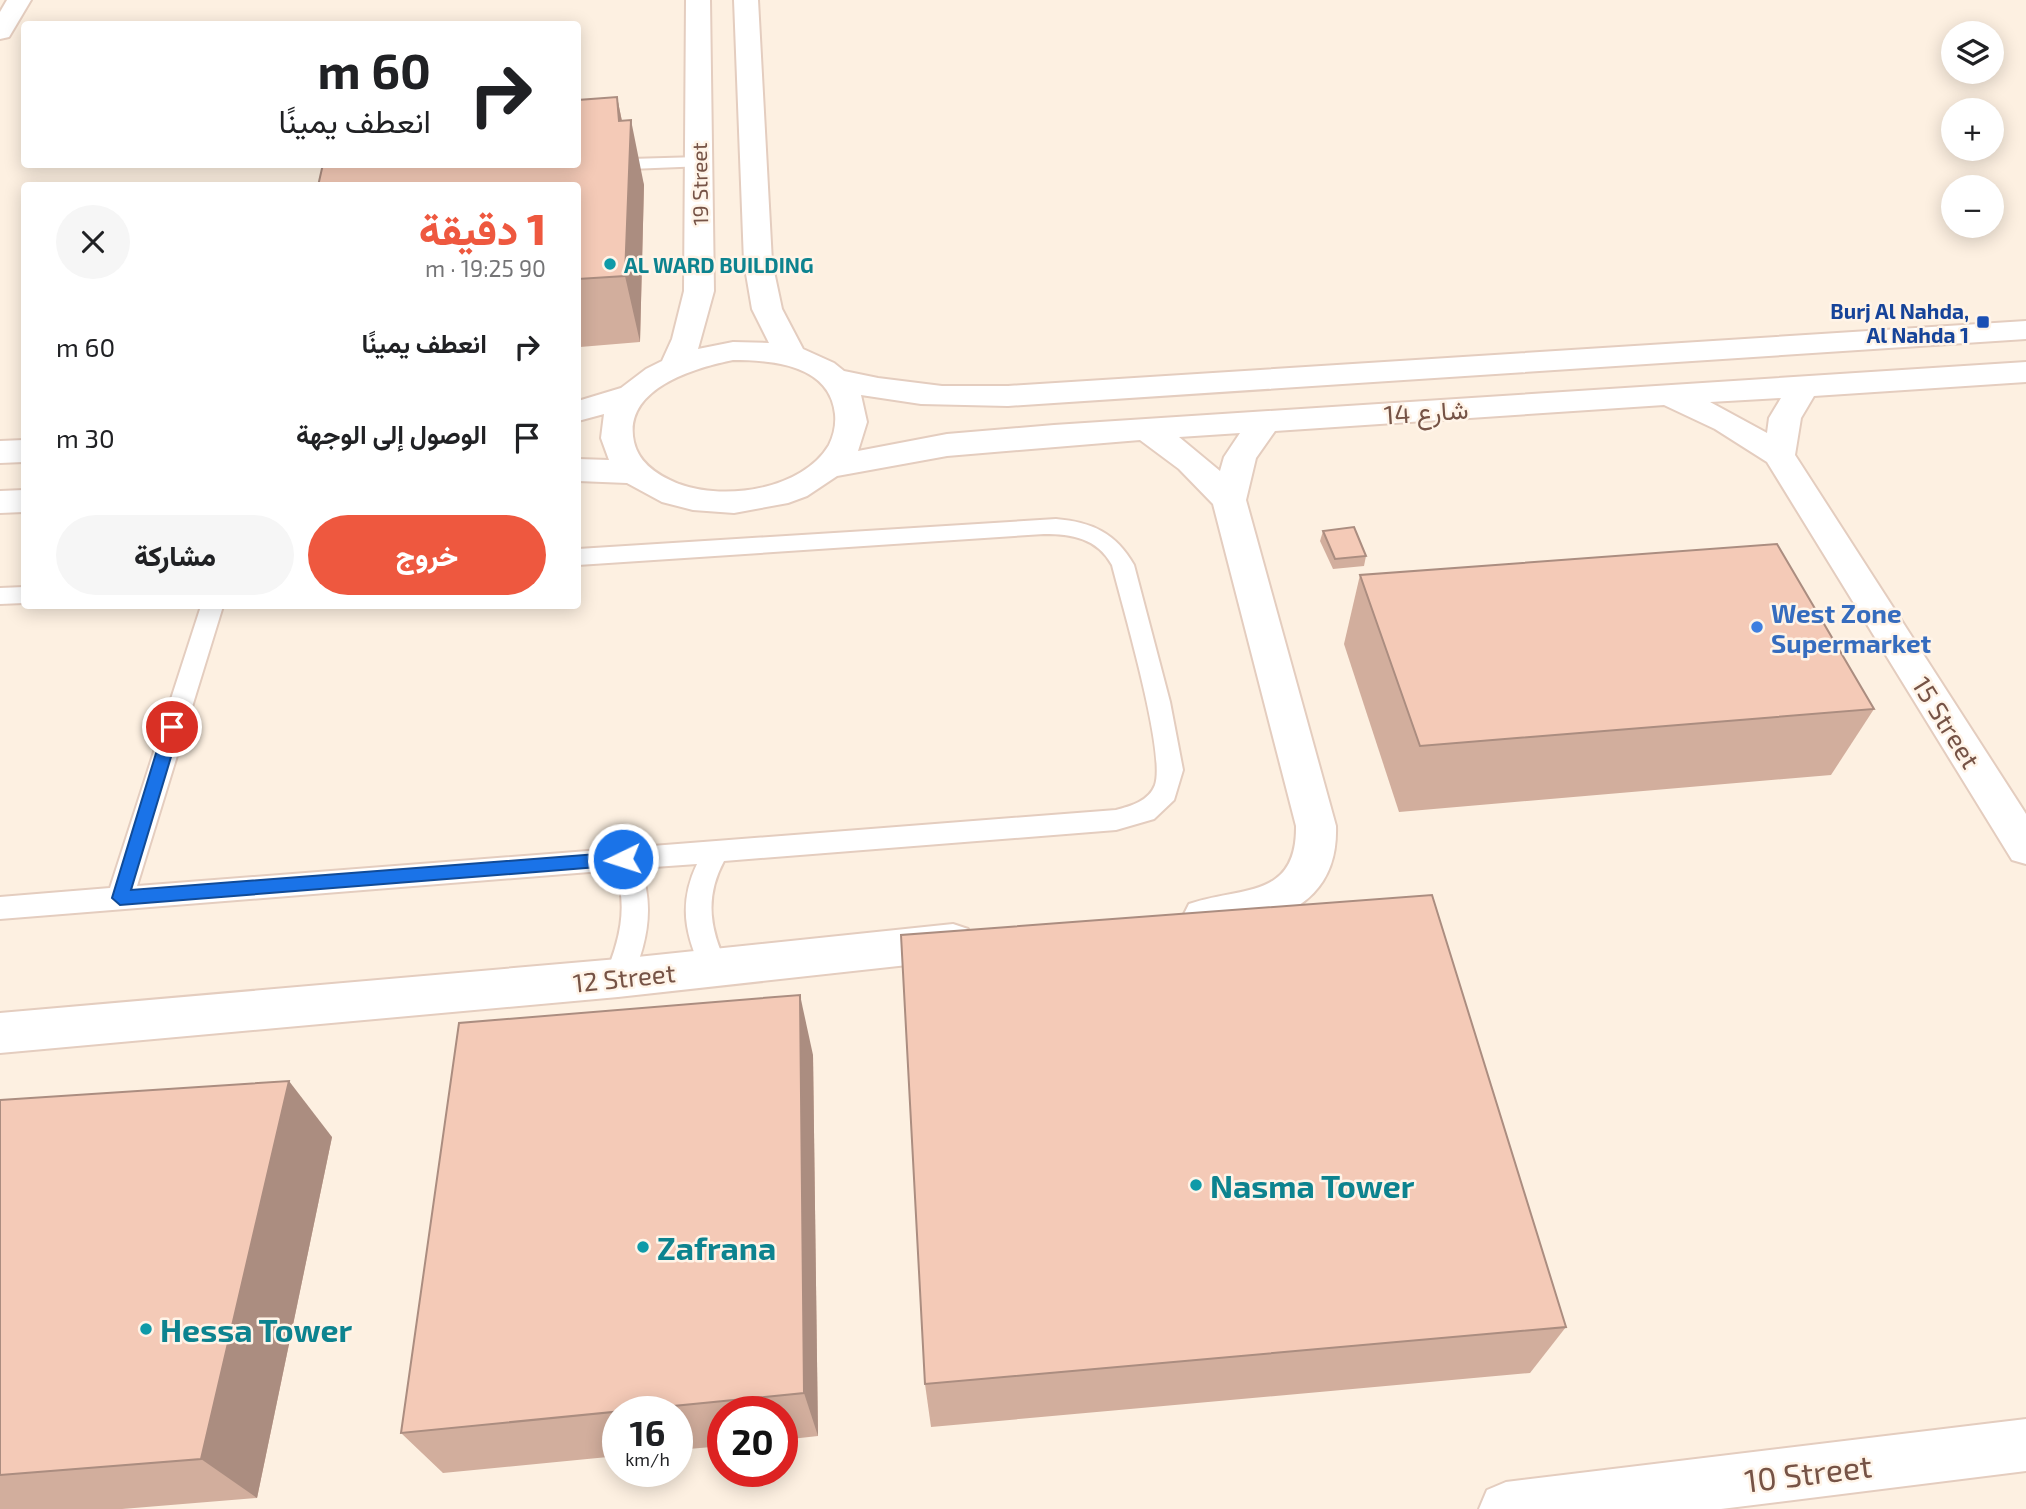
<!DOCTYPE html>
<html lang="ar">
<head>
<meta charset="utf-8">
<style>
  :root { --surface:#fff; --page:#f6f6f6; --text:#202124; --muted:#757577; --accent:#ee583f }
  body { margin:0; font-family:"Exo 2",Vazirmatn,sans-serif; background:var(--page); color:var(--text); direction:rtl; height:100vh; display:flex; flex-direction:column; font-size:26px; white-space:nowrap }
  * { box-sizing:border-box; margin:0 }
  p { font-size:23px; color:var(--muted) }
  .icon { flex:none; width:38px; height:38px; fill:none; stroke:currentColor; stroke-width:2; stroke-linecap:round; stroke-linejoin:round }
  .map { position:relative; flex:1; overflow:hidden; direction:ltr }
  .details { position:absolute; left:21px; top:182px; width:560px; height:427px; display:flex; flex-direction:column; background:var(--surface); border-radius:7px; box-shadow:0 4px 18px #0003; direction:rtl }
  .details>* { flex:none }
  .top-card { position:absolute; left:21px; top:21px; width:560px; height:147px; border-radius:7px; box-shadow:0 4px 18px #0003; direction:rtl; background:#fff; color:var(--text); overflow:hidden }
  .fabs { position:absolute; left:1941px; top:21px; display:grid; gap:14px }
  .fabs a { display:grid; place-items:center; width:63px; height:63px; border-radius:50%; background:var(--surface); box-shadow:0 4px 18px #0003; font-size:35px }
  .speed { position:absolute; left:602px; top:1396px; display:flex; gap:14px; font-size:35px; font-weight:700; text-align:center }
  .speed>* { display:grid; place-content:center; width:91px; height:91px; border-radius:50%; background:var(--surface); box-shadow:0 4px 18px #0003; line-height:1 }
  .speed small { font-size:18px; font-weight:400 }
  .speed .limit { border:10px solid #d22; background:#fff; color:#111 }
  .pin { position:absolute; display:grid; place-items:center; width:60px; height:60px; color:#fff; margin:-30px; border:4px solid #fff; border-radius:50%; box-shadow:0 2px 7px #0007 }
  .me { position:absolute; width:77px; margin:-38px; rotate:266deg; stroke-linejoin:round; filter:drop-shadow(0 0 5px #0008) }
  .turn { display:flex; align-items:center; gap:24px; height:147px; padding:0 35px; font-size:32px }
  .turn .icon { width:91px; height:91px; stroke-width:2.5 }
  .turn b { display:block; font-size:49px; line-height:60px }
  .round { display:grid; place-items:center; flex:none; width:74px; height:74px; border-radius:37px; background:var(--page) }
  .head { display:flex; align-items:center; justify-content:space-between; height:119px; padding:0 35px }
  h1 { font-size:42px; font-weight:800; line-height:52px; color:var(--accent) }
  .button { display:flex; gap:14px; margin-top:auto; padding:14px 35px }
  .button a { flex:1; height:80px; border-radius:42px; background:var(--accent); color:#fff; font-size:28px; font-weight:800; line-height:80px; text-align:center }
  .button a+a { background:var(--page); color:var(--text) }
  ul { padding:0; list-style:none }
  li { display:flex; align-items:center; gap:21px; height:91px; padding:0 35px }
  li div { flex:1 }
  li b { display:block; font-size:26px }
  li em { font-style:normal }
  .map>svg:first-child { display:block }
  .lines { fill:none; stroke-linecap:round; stroke-linejoin:round }
  .lane-casing { stroke:#e4cdbf; stroke-width:4 }
  .street-casing { stroke:#e4cdbf; stroke-width:4 }
  .lane { fill:#fff; fill-rule:evenodd }
  .street { fill:#fff; fill-rule:evenodd }
  .wall { fill:#d2ae9d }
  .shaded-wall { fill:#ab8d80 }
  .building { fill:#f4cab7; stroke:#ab8d80; stroke-width:2 }
  .route { fill:#1a73e8; stroke:#114b97; stroke-width:2 }
  .culture-dot { fill:#0f9aa8; stroke:#fff4e8; stroke-width:2.5 }
  .transit-dot { fill:#1a4fb4; stroke:#fff4e8; stroke-width:2.5 }
  .shop-dot { fill:#3f7fe0; stroke:#fff4e8; stroke-width:2.5 }
  .labels { text-anchor:middle; dominant-baseline:central; stroke-width:5; stroke-linejoin:round; paint-order:stroke }
  .far-street-label { font-size:21px; fill:#765346; stroke:#fff4e8 }
  .far-culture-label { font-size:21px; font-weight:bold; fill:#0d838f; stroke:#fff4e8; text-anchor:start }
  .far-transit-label { font-size:21px; font-weight:bold; fill:#164399; stroke:#fff4e8; text-anchor:end }
  .street-label { font-size:26px; fill:#765346; stroke:#fff4e8 }
  .shop-label { font-size:26px; font-weight:bold; fill:#366cbe; stroke:#fff4e8; text-anchor:start }
  .near-culture-label { font-size:32px; font-weight:bold; fill:#0d838f; stroke:#fff4e8; text-anchor:start }
  .near-street-label { font-size:32px; fill:#765346; stroke:#fff4e8 }
</style>
</head>
<body>
<div class="map">
<svg width="2026" height="1509" viewBox="0 0 2026 1509">
  <rect width="100%" height="100%" fill="#fdf0e1"/>
  <g class="lines">
    <defs>
      <g id="lane">
        <path d="M699 157 708 162 705 166 630 169 621 164 630 159Z"/>
        <path d="M1056 519C1092 522 1116 533 1134 565L1170 702 1183 770 1174 800 1154 819 1116 830 724 861C704 898 710 931 728 967L724 975 714 979 704 975C685 936 678 904 697 864L640 868C656 908 646 949 628 986L618 990 608 986 604 978C619 943 629 907 615 870L0 919V897L110 888 201 606H223L137 886 1116 810C1131 806 1149 801 1155 785 1166 753 1122 605 1112 565 1097 538 1072 534 1044 534L578 565V549Z"/>
        <path d="M24 587V603L0 604V588Z"/>
      </g>
      <g id="street">
        <path d="M7 0H31L9 37 0 39V12Z"/>
        <path d="M686 0H710L714 291 698 349 733 342 769 343 752 309 744 262 734 0H758L772 262 782 309 803 349 834 363 844 371 878 378 942 386H1008L2026 321V339L1008 406 921 404 861 395 867 422 858 451 947 434 1054 425 2026 362V382L1814 396 1801 418 1795 455 2026 814V864L2012 860 1767 462 1715 429 1664 405 1275 431 1256 458 1246 500 1336 826C1338 885 1303 913 1248 926 1228 931 1209 935 1189 928L1183 916 1189 904C1240 886 1297 900 1296 826L1213 504 1179 469 1140 440 947 456 837 476 807 496 788 503 734 513 693 510 662 502 627 483 578 481V459L609 460 601 438 604 414 578 421V401L621 388 646 369 662 361 672 339 684 291ZM733 360C771 360 830 364 835 414 836 424 834 435 829 445 802 490 725 501 679 484 659 476 639 464 634 442 622 389 694 368 733 360ZM1781 398 1769 418 1767 433 1710 402ZM1240 433 1224 457 1220 471 1179 437Z"/>
        <path d="M24 440V462L0 463V441Z"/>
        <path d="M24 490V512L0 513V491Z"/>
        <path d="M953 924 968 929 974 942 968 955 953 960 618 997 0 1053V1013L618 959Z"/>
        <path d="M2026 1419V1471L1721 1509H1479L1487 1490 1506 1482Z"/>
      </g>
    </defs>
    <use href="#lane" class="lane-casing"/>
    <use href="#street" class="street-casing"/>
    <use href="#lane" class="lane"/>
    <use href="#street" class="street"/>
  </g>
  <g class="wall">
    <path d="M617 97 622 121 644 185 640 342 580 347 578 374V164Z"/>
    <path d="M1323 531 1366 556 1364 566 1333 569 1320 541Z"/>
    <path d="M1360 575 1874 709 1831 775 1399 812 1344 644Z"/>
    <path d="M813 1055 818 1436 782 1440V1412H723V1446L677 1450V1412H618V1456L443 1473 401 1433Z"/>
    <path d="M0 1100 332 1137 257 1498 122 1509H0Z"/>
    <path d="M1566 1327 1530 1373 931 1427 925 1384Z"/>
  </g>
  <g class="shaded-wall">
    <path d="M617 97 629 156 631 120 644 185 640 342 625 276Z"/>
    <path d="M578 339 580 347 578 374Z"/>
    <path d="M800 995 813 1055 818 1436 804 1393Z"/>
    <path d="M289 1081 332 1137 257 1498 201 1459Z"/>
  </g>
  <g class="building">
    <path d="M617 97 619 121 631 120 625 276 578 279V186H318L323 164H578V100Z"/>
    <path d="M1354 527 1366 556 1335 559 1323 531Z"/>
    <path d="M1777 544 1874 709 1420 746 1360 575Z"/>
    <path d="M1432 895 1566 1327 925 1384 901 935Z"/>
    <path d="M800 995 804 1393 401 1433 459 1023Z"/>
    <path d="M289 1081 201 1459 0 1475V1100Z"/>
  </g>
  <path class="route" d="M172 721 180 727 131 890 623 852 631 859 623 865 120 905 112 898 164 727Z"/>
  <g class="culture-dot">
    <circle cx="610" cy="264" r="7"/>
    <circle cx="1196" cy="1185" r="7"/>
    <circle cx="643" cy="1247" r="7"/>
    <circle cx="146" cy="1329" r="7"/>
  </g>
  <rect class="transit-dot" x="1976" y="315" width="14" height="14" rx="3.5"/>
  <circle class="shop-dot" cx="1757" cy="627" r="7"/>
  <g class="labels">
    <g class="far-street-label">
      <text transform="translate(699 184) rotate(-91)">19 Street</text>
    </g>
    <g class="far-culture-label">
      <text x="624" y="264">AL WARD BUILDING</text>
    </g>
    <g class="far-transit-label">
      <text x="1969" y="310">Burj Al Nahda,<tspan x="1969" dy="24">Al Nahda 1</tspan></text>
    </g>
    <g class="street-label">
      <text transform="translate(1426 411) rotate(-4)">شارع 14</text>
      <text transform="translate(1947 722) rotate(58)">15 Street</text>
      <text transform="translate(624 977) rotate(-6)">12 Street</text>
    </g>
    <g class="shop-label">
      <text x="1771" y="612">West Zone<tspan x="1771" dy="30">Supermarket</tspan></text>
    </g>
    <g class="near-culture-label">
      <text x="1210" y="1185">Nasma Tower</text>
      <text x="657" y="1247">Zafrana</text>
      <text x="160" y="1329">Hessa Tower</text>
    </g>
    <g class="near-street-label">
      <text transform="translate(1808 1472) rotate(-7)">10 Street</text>
    </g>
  </g>
</svg>
<div class="fabs">
<a><svg class="icon" aria-label="layers" viewBox="0 0 24 24"><path d="M12 4l9 5-9 5-9-5zM3 14l9 5 9-5"/></svg></a>
<a>+</a>
<a>−</a>
</div>
<div class="speed"><div>16<small>km/h</small></div><div class="limit">20</div></div>
<div class="pin" style="left:172px;top:727px;background:#d93025"><svg class="icon" aria-label="arrive" viewBox="0 0 24 24"><path d="M6 21V4h12l-3 4 3 4H6"/></svg></div>
<svg class="me" style="left:623px;top:859px" viewBox="-20 -20 40 40"><circle r="17" fill="#1a73e8" stroke="#fff" stroke-width="3"/><path d="M0-11L8 9 0 5-8 9z" fill="#fff"/></svg>
<div class="top-card">
<div class="turn"><svg class="icon" aria-label="right" viewBox="0 0 24 24"><path d="M7 20v-9h11M14 6l5 5-5 5"/></svg><div><b>60 m</b>انعطف يمينًا</div></div>
</div>
<section class="details">
<div class="head"><div><h1>1 دقيقة</h1><p>90 m · 19:25</p></div><a class="round"><svg class="icon" aria-label="close" viewBox="0 0 24 24"><path d="M6 6l12 12M18 6L6 18"/></svg></a></div>
<ul>
<li><svg class="icon" aria-label="right" viewBox="0 0 24 24"><path d="M7 20v-9h11M14 6l5 5-5 5"/></svg><div><b>انعطف يمينًا</b></div><em>60 m</em></li>
<li><svg class="icon" aria-label="arrive" viewBox="0 0 24 24"><path d="M6 21V4h12l-3 4 3 4H6"/></svg><div><b>الوصول إلى الوجهة</b></div><em>30 m</em></li>
</ul>
<div class="button"><a>خروج</a><a>مشاركة</a></div>
</section>
</div>
</body>
</html>
